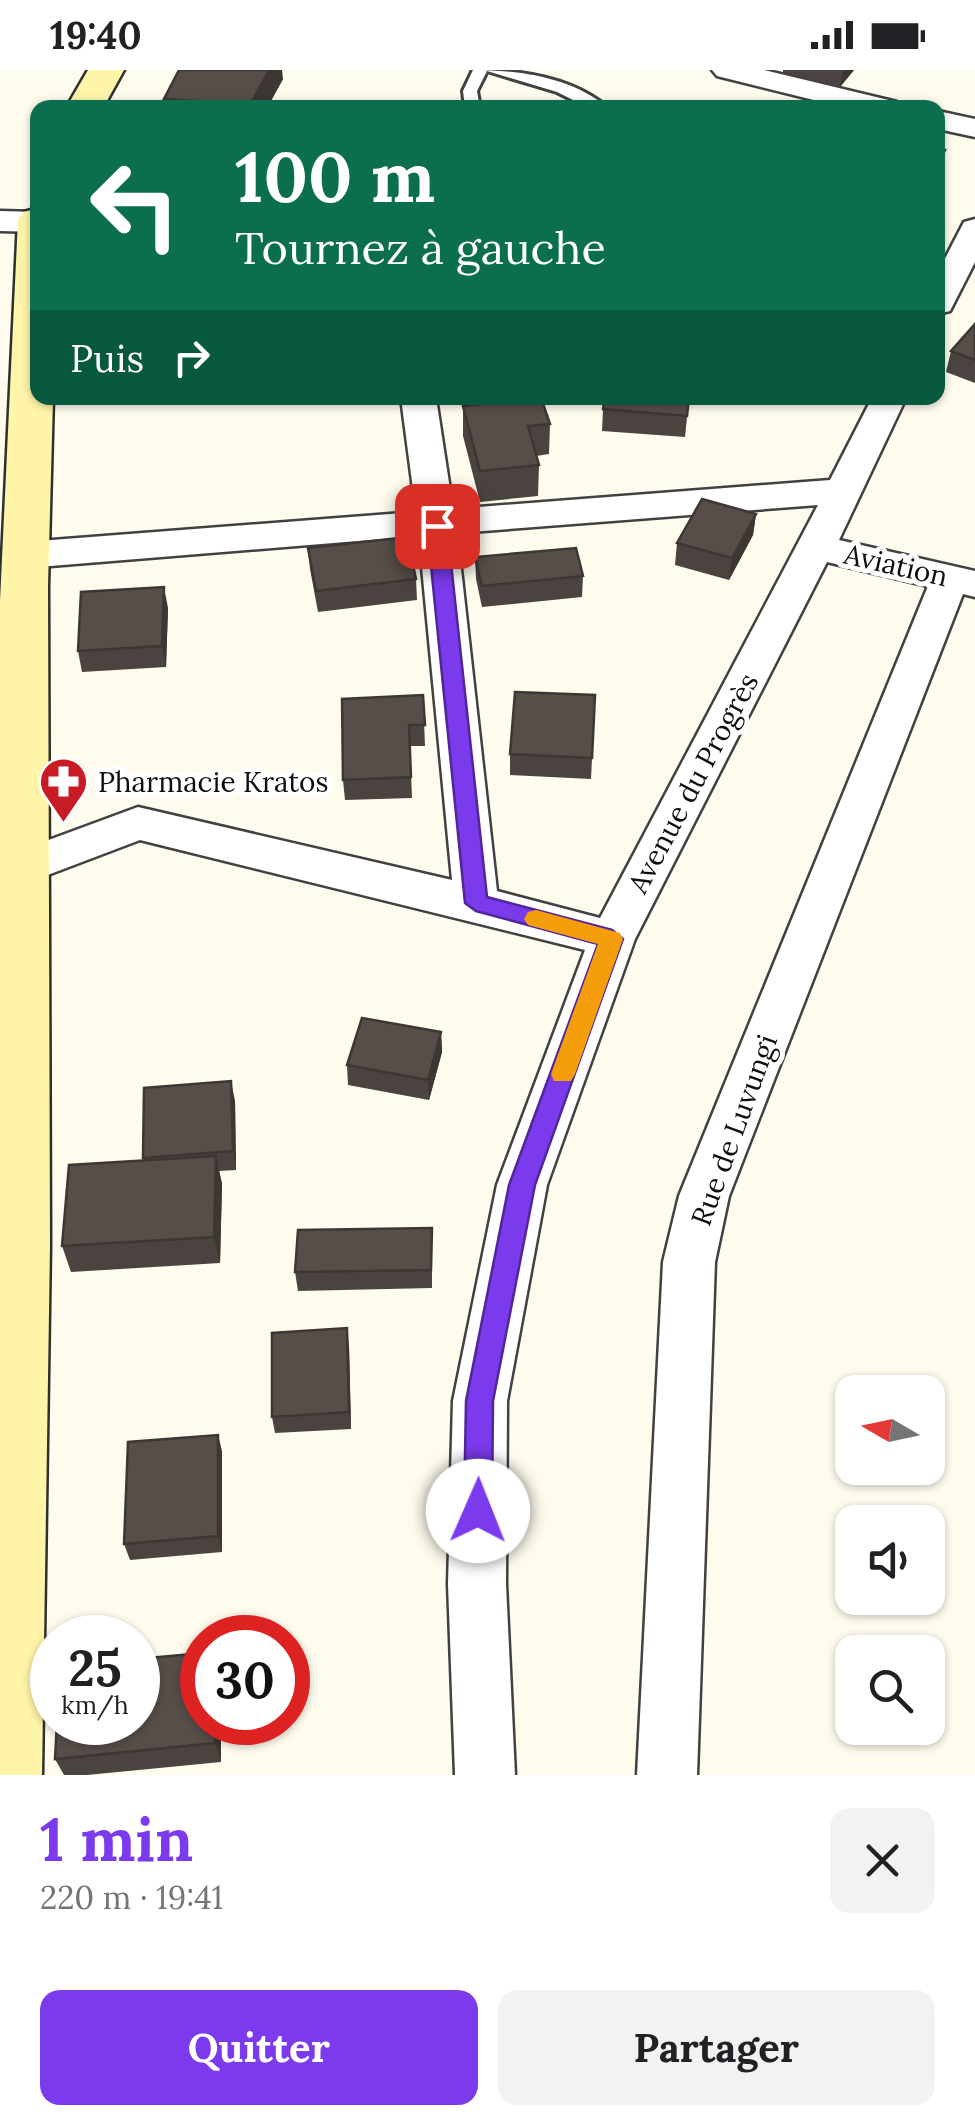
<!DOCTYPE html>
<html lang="fr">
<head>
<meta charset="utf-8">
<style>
  :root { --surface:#fff; --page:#f2f2f2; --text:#202124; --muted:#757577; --accent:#7c3aed }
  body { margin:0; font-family:Lora,serif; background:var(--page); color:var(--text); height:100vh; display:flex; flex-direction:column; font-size:38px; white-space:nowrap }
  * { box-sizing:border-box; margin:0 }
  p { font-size:32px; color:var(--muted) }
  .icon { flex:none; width:55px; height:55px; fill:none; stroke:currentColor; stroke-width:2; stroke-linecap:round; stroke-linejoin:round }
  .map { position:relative; height:1705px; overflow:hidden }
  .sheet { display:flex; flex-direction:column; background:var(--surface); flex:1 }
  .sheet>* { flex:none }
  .hud { position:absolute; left:30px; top:30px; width:915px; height:305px; border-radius:20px; box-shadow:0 2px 8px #0004; background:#0b6e4f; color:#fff; overflow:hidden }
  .needle { width:65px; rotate:279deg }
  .buttons { position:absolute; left:835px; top:1305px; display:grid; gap:20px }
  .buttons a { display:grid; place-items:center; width:110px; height:110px; border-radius:20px; background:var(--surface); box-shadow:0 2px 8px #0004; font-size:50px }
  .speed { position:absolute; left:30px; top:1545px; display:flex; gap:20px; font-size:50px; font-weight:700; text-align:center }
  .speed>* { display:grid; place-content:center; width:130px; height:130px; border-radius:50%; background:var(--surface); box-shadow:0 2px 8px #0004; line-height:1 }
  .speed small { font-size:25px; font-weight:400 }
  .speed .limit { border:15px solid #d22; background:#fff; color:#111 }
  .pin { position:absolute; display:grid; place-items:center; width:85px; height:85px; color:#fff; margin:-42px; border-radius:20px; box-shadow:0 5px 15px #0006 }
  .me { position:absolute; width:110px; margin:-55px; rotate:1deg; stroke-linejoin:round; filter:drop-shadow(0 0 8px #0008) }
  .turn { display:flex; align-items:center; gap:35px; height:210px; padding:0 40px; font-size:45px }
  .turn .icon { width:130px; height:130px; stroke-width:2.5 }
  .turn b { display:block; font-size:70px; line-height:85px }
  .then { display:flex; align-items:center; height:95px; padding:0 40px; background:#0003; gap:20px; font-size:38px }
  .round { display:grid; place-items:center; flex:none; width:105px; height:105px; border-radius:20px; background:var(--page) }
  .summary { display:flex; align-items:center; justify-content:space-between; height:170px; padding:0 40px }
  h1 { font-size:60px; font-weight:700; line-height:75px; color:var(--accent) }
  .primary-button { display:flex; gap:20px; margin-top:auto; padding:20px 40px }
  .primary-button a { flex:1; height:115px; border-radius:20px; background:var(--accent); color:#fff; font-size:40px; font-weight:700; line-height:115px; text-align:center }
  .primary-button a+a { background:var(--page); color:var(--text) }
  .status { display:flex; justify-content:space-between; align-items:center; height:70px; padding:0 50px; background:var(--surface); direction:ltr }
  .status svg { height:28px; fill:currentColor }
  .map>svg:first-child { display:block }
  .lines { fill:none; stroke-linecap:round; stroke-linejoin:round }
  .lane-casing { stroke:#414141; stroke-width:6 }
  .street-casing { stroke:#414141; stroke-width:5 }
  .secondary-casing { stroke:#303030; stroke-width:5 }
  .lane { fill:#fff; fill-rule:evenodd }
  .street { fill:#fff; fill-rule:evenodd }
  .secondary { fill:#fff5a9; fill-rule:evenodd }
  .wall { fill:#4b433f }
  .shaded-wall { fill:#3d3733 }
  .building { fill:#574e49; stroke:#3d3733; stroke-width:2.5 }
  .route { fill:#7c3aed; stroke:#51269a; stroke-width:2.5 }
  .slow { fill:#f59e0b }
  .labels { text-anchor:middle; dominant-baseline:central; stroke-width:10; stroke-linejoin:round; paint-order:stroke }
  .street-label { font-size:28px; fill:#0e0e0e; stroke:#fff }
  .poi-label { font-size:28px; fill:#0e0e0e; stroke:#fff; text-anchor:start }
</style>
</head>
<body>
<div class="status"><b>19:40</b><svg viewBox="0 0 49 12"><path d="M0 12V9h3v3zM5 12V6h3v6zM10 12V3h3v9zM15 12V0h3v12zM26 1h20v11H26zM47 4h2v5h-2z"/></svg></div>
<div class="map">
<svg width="975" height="1705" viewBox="0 0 975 1705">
  <rect width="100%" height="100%" fill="#fffcee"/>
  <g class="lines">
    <defs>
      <path id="lane" d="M473 0C518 0 572 7 608 38H589L557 22 487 1 477 21 480 38H465L463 21Z"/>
      <g id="street">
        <path d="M712 0H764L897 32 901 38H846L717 6Z"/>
        <path d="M938 41 975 49V67L938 59Z"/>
        <path d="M0 141 38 142V162L0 161Z"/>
        <path d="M975 149V192L950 241 938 244V202L964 152Z"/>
        <path d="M401 328H436L453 439 830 410 872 328H906L839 470 975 501V527L963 524 729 1126 715 1192 697 1705H637L663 1192 679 1126 928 516 827 492 635 869 547 1115 507 1331 506 1514 515 1705H455L448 1514 453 1331 497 1115 585 880 140 770 24 814 8 809 2 797 8 785 138 737 452 810 419 466 26 498 12 494 7 485 12 476 26 472 416 442ZM818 435 600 848 497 821 457 463Z"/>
      </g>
      <g id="secondary">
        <path d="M88 0H124L103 38H66Z"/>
        <path d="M38 138V328H53L48 516 50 1175 42 1705H0V531L18 150 24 142Z"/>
      </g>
    </defs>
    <use href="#lane" class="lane-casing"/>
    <use href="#street" class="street-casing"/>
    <use href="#secondary" class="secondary-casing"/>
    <use href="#lane" class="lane"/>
    <use href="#street" class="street"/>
    <use href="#secondary" class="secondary"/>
  </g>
  <g class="wall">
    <path d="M783 0H854L840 17 783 3Z"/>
    <path d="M283 9 267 38H165L164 29Z"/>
    <path d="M975 254V313L946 302 951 281Z"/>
    <path d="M689 328 685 367 602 361 603 339Z"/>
    <path d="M463 336 550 354 549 384 536 386 539 395 538 426 480 432 463 366Z"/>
    <path d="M756 444 753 465 729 510 675 495 677 473Z"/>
    <path d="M308 478 416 509 417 530 318 542 310 499Z"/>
    <path d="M475 487 583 506 582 527 482 537 476 509Z"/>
    <path d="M168 538 166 597 82 602 78 581Z"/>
    <path d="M423 625 425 676H410L412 728 345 730 343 710Z"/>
    <path d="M595 625 591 709 510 705V684Z"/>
    <path d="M441 962 442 982 429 1030 348 1015 347 995Z"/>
    <path d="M235 1031 236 1100 219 1101 222 1114 220 1193 71 1202 62 1176 144 1091 143 1088Z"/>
    <path d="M432 1158V1218L298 1221 295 1202Z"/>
    <path d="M349 1276 351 1359 275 1363 272 1347Z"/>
    <path d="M218 1365 222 1382V1482L130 1490 124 1474Z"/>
    <path d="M221 1652V1692L87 1705H64L55 1689Z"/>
  </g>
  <g class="shaded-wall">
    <path d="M269 0H282L283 9 267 38H251L250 35Z"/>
    <path d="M843 0H854L840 17Z"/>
    <path d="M945 80 939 110 938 113V95Z"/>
    <path d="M756 444 753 465 729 510 732 488Z"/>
    <path d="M164 517 168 538 166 597 162 576Z"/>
    <path d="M441 962 442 982 429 1030 428 1010Z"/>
    <path d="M231 1011 235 1031 236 1100 233 1081Z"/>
    <path d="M216 1086 222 1114 220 1193 214 1167Z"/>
    <path d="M347 1258 349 1276 351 1359 349 1342Z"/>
    <path d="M218 1365 222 1382V1482L218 1466Z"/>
    <path d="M215 1652H221V1692L215 1673Z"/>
  </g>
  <g class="building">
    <path d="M179 0H269L250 35 164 29Z"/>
    <path d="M938 79 945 80 938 95Z"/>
    <path d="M975 254V290L951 281Z"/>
    <path d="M541 328 550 354 528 356 539 395 480 401 463 336Z"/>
    <path d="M605 328H689L687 346 603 339Z"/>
    <path d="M702 429 756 444 732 488 677 473Z"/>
    <path d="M407 467 416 509 316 521 308 478Z"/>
    <path d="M576 478 583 506 482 516 475 487Z"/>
    <path d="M164 517 162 576 78 581 81 522Z"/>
    <path d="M515 622 595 625 592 688 510 684Z"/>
    <path d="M423 625 425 655H409L411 707 343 710 342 629Z"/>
    <path d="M362 948 441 962 428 1010 347 995Z"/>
    <path d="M231 1011 233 1081 143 1088 144 1018Z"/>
    <path d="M216 1086 214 1167 62 1176 69 1095Z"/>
    <path d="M432 1158 431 1200 295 1202 298 1160Z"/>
    <path d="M347 1258 349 1342 272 1347V1263Z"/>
    <path d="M218 1365V1466L124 1474 128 1372Z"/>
    <path d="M202 1583V1652H215V1673L55 1689 57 1652H138V1589Z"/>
  </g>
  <path class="route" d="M437 449 447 456 487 827 612 860 623 869 535 1115 493 1331 492 1441 488 1450 478 1454 468 1450 464 1441 466 1331 509 1115 598 874 476 841 465 833 427 456Z"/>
  <path class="slow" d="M536 840 620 863 623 869 575 1004 571 1011H554L551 1004 598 874 528 855 524 849 528 842Z"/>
  <defs>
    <symbol id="pharmacy-pin" viewBox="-11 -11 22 30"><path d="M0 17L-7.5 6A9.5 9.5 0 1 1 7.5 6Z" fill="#c71c26" stroke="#fff"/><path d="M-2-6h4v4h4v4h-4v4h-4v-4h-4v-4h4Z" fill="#fff"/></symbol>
  </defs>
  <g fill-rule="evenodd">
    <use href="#pharmacy-pin" x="36" y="684" width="55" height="75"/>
  </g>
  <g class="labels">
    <g class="street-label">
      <text transform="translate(896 495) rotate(13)">Aviation</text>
      <text transform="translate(693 713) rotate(-62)">Avenue du Progrès</text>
      <text transform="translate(734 1060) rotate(-70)">Rue de Luvungi</text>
    </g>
    <g class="poi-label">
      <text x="98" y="712">Pharmacie Kratos</text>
    </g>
  </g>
</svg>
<div class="buttons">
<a><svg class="needle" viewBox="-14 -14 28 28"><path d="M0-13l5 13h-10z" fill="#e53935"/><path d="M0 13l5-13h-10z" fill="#757577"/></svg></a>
<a><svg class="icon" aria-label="sound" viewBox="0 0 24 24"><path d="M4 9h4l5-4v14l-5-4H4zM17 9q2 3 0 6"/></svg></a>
<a><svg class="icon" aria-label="search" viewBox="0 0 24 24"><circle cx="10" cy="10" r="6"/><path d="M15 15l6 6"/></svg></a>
</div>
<div class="speed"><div>25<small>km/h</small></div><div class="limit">30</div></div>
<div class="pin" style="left:437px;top:456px;background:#d93025"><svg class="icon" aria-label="arrive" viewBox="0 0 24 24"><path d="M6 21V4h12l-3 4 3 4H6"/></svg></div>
<svg class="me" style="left:478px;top:1441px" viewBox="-20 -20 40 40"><circle r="19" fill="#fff"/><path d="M0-13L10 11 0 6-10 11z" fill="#7c3aed"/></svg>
<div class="hud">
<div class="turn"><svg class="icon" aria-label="left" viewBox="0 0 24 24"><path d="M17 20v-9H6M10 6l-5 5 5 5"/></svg><div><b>100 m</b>Tournez à gauche</div></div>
<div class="then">Puis<svg class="icon" aria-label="right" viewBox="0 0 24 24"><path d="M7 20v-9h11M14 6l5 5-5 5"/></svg></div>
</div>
</div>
<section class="sheet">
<div class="summary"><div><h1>1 min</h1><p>220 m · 19:41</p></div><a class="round"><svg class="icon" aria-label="close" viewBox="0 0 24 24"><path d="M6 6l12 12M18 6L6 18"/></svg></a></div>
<div class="primary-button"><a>Quitter</a><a>Partager</a></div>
</section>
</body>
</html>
